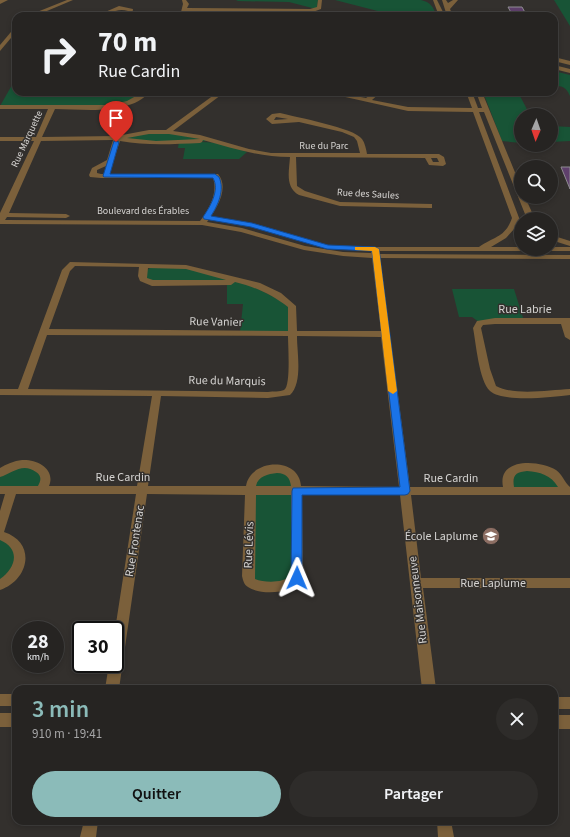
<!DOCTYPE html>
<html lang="fr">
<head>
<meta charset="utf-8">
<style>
  :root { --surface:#262422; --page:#2e2c2a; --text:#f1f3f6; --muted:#a4a4a5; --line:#424140; --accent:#8bbbb9 }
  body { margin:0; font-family:"Source Sans 3",sans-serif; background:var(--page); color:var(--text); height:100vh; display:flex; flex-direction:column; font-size:15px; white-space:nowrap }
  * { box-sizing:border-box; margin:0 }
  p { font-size:13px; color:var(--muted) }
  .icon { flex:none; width:22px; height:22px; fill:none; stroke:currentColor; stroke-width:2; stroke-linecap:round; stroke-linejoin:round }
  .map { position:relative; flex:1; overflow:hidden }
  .drawer { position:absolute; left:12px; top:685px; width:546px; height:140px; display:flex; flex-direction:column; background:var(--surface); border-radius:12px; box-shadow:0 2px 6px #0003,0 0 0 1px var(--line) }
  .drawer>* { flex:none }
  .top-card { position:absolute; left:12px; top:12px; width:546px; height:84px; border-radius:12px; box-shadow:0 2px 6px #0003,0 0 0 1px var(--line); background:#262422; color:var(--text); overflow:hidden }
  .needle { width:26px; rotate:182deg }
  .buttons { position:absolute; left:514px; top:108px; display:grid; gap:8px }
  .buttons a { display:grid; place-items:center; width:44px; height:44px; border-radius:50%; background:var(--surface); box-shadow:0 2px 6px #0003,0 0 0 1px var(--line); font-size:20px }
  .speed { position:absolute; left:12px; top:621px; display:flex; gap:8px; font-size:20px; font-weight:700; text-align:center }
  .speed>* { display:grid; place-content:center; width:52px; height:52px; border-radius:50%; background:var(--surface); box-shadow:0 2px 6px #0003,0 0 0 1px var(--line); line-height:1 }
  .speed small { font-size:10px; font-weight:400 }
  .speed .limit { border:2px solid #111; border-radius:6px; background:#fff; color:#111 }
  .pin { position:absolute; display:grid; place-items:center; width:34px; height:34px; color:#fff; margin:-41px -17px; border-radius:50% 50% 50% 0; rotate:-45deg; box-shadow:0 0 4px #0007 }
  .pin .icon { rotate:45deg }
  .me { position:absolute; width:44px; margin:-22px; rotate:1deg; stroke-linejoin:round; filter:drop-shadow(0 0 3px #0008) }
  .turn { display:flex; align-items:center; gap:14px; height:84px; padding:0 20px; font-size:18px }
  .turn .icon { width:52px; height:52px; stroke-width:2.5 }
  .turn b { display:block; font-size:28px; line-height:34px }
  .round { display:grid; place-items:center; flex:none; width:42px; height:42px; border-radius:21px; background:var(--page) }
  .summary { display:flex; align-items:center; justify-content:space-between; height:68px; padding:0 20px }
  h1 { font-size:24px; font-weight:600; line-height:30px; color:var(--accent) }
  .primary-button { display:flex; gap:8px; margin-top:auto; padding:8px 20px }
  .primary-button a { flex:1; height:46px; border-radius:24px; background:var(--accent); color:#111; font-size:16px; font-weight:600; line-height:46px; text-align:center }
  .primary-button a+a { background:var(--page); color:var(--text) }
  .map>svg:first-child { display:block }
  .green { fill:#185436 }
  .building { fill:#5f406c; stroke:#8f8c91 }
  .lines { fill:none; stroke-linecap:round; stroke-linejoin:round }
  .minor { fill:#7b603b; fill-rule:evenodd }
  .route { fill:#1a73e8; stroke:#114b97 }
  .slow { fill:#f59e0b }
  .labels { text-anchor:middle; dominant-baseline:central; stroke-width:3; stroke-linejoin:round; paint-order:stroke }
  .far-street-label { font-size:10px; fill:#d4d2d0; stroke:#33302d }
  .street-label { font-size:12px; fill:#d4d2d0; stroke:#33302d }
  .poi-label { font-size:12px; fill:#d4d2d0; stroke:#33302d; text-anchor:end }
</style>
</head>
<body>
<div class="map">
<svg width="570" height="837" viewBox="0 0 570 837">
  <rect width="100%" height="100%" fill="#33302d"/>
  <g class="green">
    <path d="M238 0H318L317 8 316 9 289 2 236 1Z"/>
    <path d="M335 0H421C430 2 434 7 436 16H397Z"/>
    <path d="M554 0H570V26Z"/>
    <path d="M554 71 570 75V96C566 87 563 86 554 86Z"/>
    <path d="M16 78V92H144L135 100 107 107 0 106Z"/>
    <path d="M483 92H520V96L530 115H521V143L502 141Z"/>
    <path d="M551 126 570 127V141L551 142Z"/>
    <path d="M150 133H167L215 141 159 142 125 139 128 136Z"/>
    <path d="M183 141 221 143 247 152 239 159H183L185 148H178L179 142Z"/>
    <path d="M153 265 181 266 245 282 291 306 292 333 240 332 243 304H227V283H157L144 279 143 274Z"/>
    <path d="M452 289H514L524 321 479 322 472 317H459Z"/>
    <path d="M21 465 41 471 42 490H0V475Z"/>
    <path d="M543 469 564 489H512L515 470Z"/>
    <path d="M262 471H287L297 491 291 573 287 582H252V488Z"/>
    <path d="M0 536 17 552 13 570 0 580Z"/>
  </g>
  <g class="building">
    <path d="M508 7H522L527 16H513Z"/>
    <path d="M561 167H570V189Z"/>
  </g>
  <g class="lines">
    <g class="minor">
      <path d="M0 0H8L0 4Z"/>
      <path d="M67 0H73L35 16H27Z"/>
      <path d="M182 0H186L189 4 187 8 310 9 317 7 318 0H322L321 9 310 13 187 12 186 16H180L183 4Z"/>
      <path d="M433 0H437L445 16H439Z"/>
      <path d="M442 0H446L448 3 453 0H458L450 9 453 16H447Z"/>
      <path d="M119 6 133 9 132 16H126L128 11C116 7 108 16 96 16Z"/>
      <path d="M16 26V32L0 51V45Z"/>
      <path d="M554 57 570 61V65L554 61Z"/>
      <path d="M554 65 570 69V73L554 69Z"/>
      <path d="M143 92H150C128 116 84 109 55 109L42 137 117 136 149 130H166L218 92H225L173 131 200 135 249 149 271 153H360L357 141 354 137 342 132 299 122 272 124 266 119 272 114 280 113C295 117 355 128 362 139 365 143 366 149 367 154H439L444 157 446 164 443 166 429 165 425 158 296 157 297 186 305 191 340 202 432 204V208H429L340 206 299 195C285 187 289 172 290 157 259 157 232 148 203 140L202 142 200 143C173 144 147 146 120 141L111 168H107L106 166 97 170V173L101 174H218C230 188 216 210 207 222L242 228 305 246 343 252 371 253V251H358L354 249 358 247H479C494 236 505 238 512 218L473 112 408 111 323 92H335L366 98 374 92H381L372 100 408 107 472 108 466 92H472L478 108H482L476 92H482L521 187V197H525L535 219H527L484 112H479L521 223V235H518L515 228 506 238 491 247H521V249H551V247H570V251H379V254L570 255V259L380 258 410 487H503C497 457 540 460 556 470 562 474 565 483 570 487V495H411L421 578H570V588H423L436 689H422L400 495H302L303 578C295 594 261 596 248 587 244 585 243 580 242 576L245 495 147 494 119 689H105L109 664H115V630L136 494H16L4 532C37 543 29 580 0 590V579C16 568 21 549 0 540V511L5 494H0V486H38C41 480 42 476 36 472 23 462 12 473 0 477V468C6 464 14 461 22 460 37 459 56 469 49 486H137L152 396 0 395V389H18L62 270 70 262 186 265 260 283 281 293 296 306 297 331H381L372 258 343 256 304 250 241 232 202 225 0 224V213L34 141H0V137H36L48 109H0V105H108L127 101ZM276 117 288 119 274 120ZM149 134H169L200 139 156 141 127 138ZM113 140 107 160 92 168 89 175 90 177 101 178H213C218 194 209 209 200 221L5 220 7 217 66 218 70 216 66 214 9 213 41 141ZM431 158H437L439 162H433ZM75 266 139 267 138 276 140 281 152 286 231 285 235 282C255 287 271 294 288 307V331L49 329 70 271ZM148 268 186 269 226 280H153L147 278ZM47 335 288 336C288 344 291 387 284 390 280 392 273 391 268 392L28 389ZM297 336 381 337 399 487 301 486C299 456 250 459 246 486H148L161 396 268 398 290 395C303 383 297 353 297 336ZM527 471C540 472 551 475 558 487H514C512 475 516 472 527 471ZM277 473C286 473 290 478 291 486H256C258 476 268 474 277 473ZM256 495H291V576C283 583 265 583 255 579Z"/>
      <path d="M551 235 570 241V246L551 240Z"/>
      <path d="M495 318H570V340L565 337 561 324H495L483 325 481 328 490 369 496 386C515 396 549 390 570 389V395C552 397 504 403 490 391 479 381 476 343 473 328L477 321Z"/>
      <rect x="0" y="694" width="16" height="12"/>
      <rect x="554" y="697" width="16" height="12"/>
      <rect x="0" y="713" width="16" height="14"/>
      <rect x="554" y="715" width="16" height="14"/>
      <path d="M84 821H98L96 837H80Z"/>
      <path d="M437 821H451L454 837H438Z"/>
    </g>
  </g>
  <path class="route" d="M114 141 119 142 110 174H215L219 177C225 190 218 205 211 216L252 223 328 245 375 247 379 249 410 491 408 494 405 495H302V578L301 581 297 582 293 581 291 578 292 491 293 488 400 487 372 251 327 249 251 227 204 219 203 217C210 207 220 190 213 178L104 177 103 176Z"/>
  <path class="slow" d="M355 247H375L379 249 397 391 393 394 388 391 372 251 355 250Z"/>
  <defs>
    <symbol id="school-disc" viewBox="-11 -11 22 22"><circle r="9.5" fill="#8d6e63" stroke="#33302d"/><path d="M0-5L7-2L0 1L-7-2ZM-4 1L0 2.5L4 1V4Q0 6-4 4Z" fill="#fff"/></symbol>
  </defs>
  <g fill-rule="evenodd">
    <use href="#school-disc" x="481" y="526" width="20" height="20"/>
  </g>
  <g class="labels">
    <g class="far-street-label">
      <text transform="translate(27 139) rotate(-65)">Rue Marquette</text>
      <text x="324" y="146">Rue du Parc</text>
      <text transform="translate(368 194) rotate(3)">Rue des Saules</text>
      <text x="143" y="211">Boulevard des Érables</text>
    </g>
    <g class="street-label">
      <text x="525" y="309">Rue Labrie</text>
      <text transform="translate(216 322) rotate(1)">Rue Vanier</text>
      <text transform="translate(227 381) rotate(1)">Rue du Marquis</text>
      <text x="123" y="477">Rue Cardin</text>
      <text x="451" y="478">Rue Cardin</text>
      <text transform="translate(135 541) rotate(-81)">Rue Frontenac</text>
      <text transform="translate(249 545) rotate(-88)">Rue Lévis</text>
      <text x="493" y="583">Rue Laplume</text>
      <text transform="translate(418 600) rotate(-97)">Rue Maisonneuve</text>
    </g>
    <g class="poi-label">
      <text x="478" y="536">École Laplume</text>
    </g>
  </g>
</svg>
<div class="buttons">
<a><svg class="needle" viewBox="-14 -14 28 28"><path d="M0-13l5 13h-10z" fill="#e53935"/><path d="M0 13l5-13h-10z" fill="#a4a4a5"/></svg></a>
<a><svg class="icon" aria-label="search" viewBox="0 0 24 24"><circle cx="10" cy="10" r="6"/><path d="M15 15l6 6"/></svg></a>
<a><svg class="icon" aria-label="layers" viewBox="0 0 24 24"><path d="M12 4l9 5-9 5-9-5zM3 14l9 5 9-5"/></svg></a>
</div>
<div class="speed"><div>28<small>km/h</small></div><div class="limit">30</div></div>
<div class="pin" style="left:116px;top:142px;background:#d93025"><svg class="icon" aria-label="arrive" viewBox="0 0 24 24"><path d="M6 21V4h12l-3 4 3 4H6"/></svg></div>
<svg class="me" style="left:297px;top:578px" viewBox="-20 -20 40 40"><path d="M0-17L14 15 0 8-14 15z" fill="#1a73e8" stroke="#fff" stroke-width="4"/></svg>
<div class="top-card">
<div class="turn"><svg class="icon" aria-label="right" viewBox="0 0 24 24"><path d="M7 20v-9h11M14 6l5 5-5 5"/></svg><div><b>70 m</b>Rue Cardin</div></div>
</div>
<section class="drawer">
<div class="summary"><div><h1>3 min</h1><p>910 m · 19:41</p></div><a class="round"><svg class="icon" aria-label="close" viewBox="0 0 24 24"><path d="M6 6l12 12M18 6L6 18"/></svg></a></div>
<div class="primary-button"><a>Quitter</a><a>Partager</a></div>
</section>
</div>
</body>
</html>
